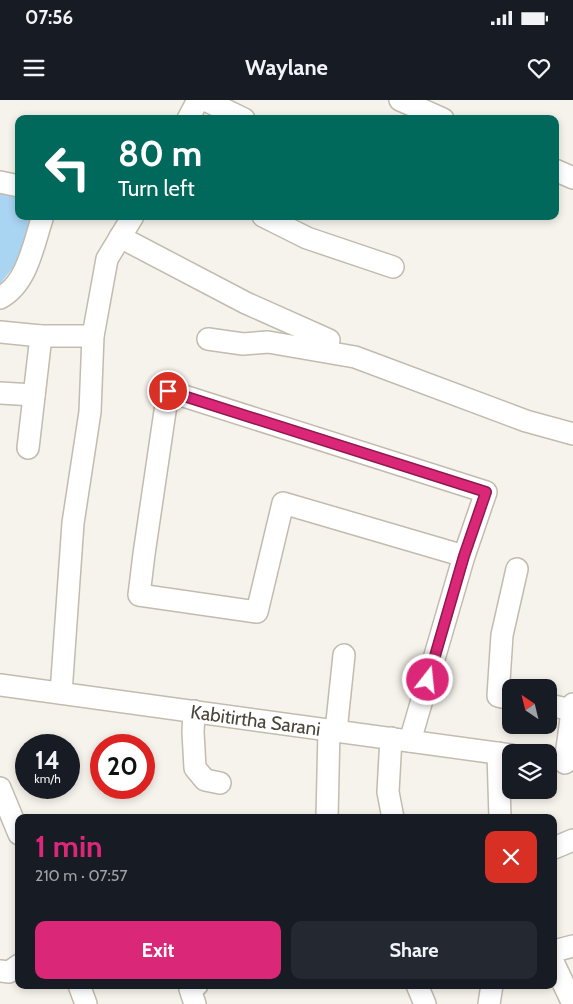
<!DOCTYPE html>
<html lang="en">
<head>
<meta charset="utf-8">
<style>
  :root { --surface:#171b24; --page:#242831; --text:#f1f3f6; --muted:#9ea1a6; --accent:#db2777 }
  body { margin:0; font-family:Cabin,sans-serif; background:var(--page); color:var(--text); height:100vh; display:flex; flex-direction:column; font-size:19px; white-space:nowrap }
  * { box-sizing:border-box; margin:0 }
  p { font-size:16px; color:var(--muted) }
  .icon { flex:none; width:28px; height:28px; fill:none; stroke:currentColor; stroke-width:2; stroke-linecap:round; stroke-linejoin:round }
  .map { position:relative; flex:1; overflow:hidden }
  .panel { position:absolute; left:15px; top:714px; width:542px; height:175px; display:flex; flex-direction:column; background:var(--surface); border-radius:10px; box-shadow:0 2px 8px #0003 }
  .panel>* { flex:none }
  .hud { position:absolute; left:15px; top:15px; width:544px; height:105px; border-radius:10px; box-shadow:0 2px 8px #0003; background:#00695c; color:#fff; overflow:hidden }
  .needle { width:32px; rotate:325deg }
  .tools { position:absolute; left:502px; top:579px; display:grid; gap:10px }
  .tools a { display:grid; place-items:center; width:55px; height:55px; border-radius:10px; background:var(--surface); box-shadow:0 2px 8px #0003; font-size:25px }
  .speed { position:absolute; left:15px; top:634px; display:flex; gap:10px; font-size:25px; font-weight:700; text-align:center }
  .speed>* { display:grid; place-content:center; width:65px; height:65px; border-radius:50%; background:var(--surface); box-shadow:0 2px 8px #0003; line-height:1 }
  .speed small { font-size:12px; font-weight:400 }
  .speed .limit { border:8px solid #d22; background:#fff; color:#111 }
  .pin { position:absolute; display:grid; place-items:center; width:42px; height:42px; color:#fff; margin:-21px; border:2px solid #fff; border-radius:50%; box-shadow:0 1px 5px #0007 }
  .me { position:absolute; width:55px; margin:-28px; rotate:16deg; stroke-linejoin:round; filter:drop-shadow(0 0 4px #0008) }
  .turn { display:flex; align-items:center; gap:18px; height:105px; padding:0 20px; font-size:22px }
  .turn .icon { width:65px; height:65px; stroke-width:2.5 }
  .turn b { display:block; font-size:35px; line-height:42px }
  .round { display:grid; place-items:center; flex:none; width:52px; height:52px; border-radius:10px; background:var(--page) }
  .headline { display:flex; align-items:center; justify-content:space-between; height:85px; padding:0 20px }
  h1 { font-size:30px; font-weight:700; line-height:38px; color:var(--accent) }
  .button { display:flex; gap:10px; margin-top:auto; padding:10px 20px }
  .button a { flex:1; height:58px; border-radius:10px; background:var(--accent); color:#fff; font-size:20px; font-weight:700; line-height:58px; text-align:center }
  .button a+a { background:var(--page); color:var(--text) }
  .status { display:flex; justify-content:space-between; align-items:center; height:35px; padding:0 25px; background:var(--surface); direction:ltr }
  .status svg { height:14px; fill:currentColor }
  header { display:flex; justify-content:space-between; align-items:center; height:65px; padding:0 20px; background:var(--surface); font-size:22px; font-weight:700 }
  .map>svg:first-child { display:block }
  .water { fill:#a9d4f2 }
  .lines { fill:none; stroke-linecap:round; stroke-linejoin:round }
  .minor-casing { stroke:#c2bbae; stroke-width:24 }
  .minor { stroke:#fff; stroke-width:21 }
  .route-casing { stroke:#8e194d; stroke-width:12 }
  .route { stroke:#db2777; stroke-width:9 }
  .labels { text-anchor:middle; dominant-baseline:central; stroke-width:5; stroke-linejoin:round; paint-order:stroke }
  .street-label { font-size:19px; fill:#4b4439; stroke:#fff }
</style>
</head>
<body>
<div class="status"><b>07:56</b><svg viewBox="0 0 49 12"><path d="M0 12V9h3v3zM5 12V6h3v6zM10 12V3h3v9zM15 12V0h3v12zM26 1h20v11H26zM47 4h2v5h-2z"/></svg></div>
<header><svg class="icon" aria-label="menu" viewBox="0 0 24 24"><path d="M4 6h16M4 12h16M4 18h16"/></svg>Waylane<svg class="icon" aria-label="heart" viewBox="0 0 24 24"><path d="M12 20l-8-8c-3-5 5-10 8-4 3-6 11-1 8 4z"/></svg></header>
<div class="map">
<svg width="573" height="904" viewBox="0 0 573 904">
  <rect width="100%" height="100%" fill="#f6f3ec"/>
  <path class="water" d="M0 91 15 95 19 99V116H30L22 156 0 184Z"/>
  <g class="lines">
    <defs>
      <g id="minor">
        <path d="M205 0 244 19"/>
        <path d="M400 0 443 19"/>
        <path d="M188 19 198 0"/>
        <path d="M555 70 573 78"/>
        <path d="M0 82 19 86"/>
        <path d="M263 116 307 138 393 167"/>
        <path d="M120 137 246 203 329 240"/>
        <path d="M0 198C27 184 33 146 42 119L41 116"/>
        <path d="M0 232 41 236H93"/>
        <path d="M208 239 243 244 268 242 355 257 526 321 573 334"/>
        <path d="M0 293 34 295"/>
        <path d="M28 348 41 236"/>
        <path id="s1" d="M0 585 511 655"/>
        <path d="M61 593 73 423 90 312 93 236 107 159 133 116"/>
        <path d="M511 599 498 596 502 535 517 469"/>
        <path d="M549 605 572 610"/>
        <path d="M194 611 193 632 195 668 205 680 220 683"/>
        <path d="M336 631 344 555"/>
        <path d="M391 638 388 692 393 718"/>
        <path d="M410 641 464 456 486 392 168 291 144 454 139 495 257 512 283 403 464 456"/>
        <path d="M498 653 500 718"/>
        <path d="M565 663 573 604"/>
        <path d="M0 688 19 734"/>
        <path d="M327 718 329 630"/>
        <path d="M554 748 573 740"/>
        <path d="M554 851 573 846"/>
        <path d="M554 864 573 904"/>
        <path d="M0 871 9 872 19 865"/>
        <path d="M79 885 86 904"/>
        <path d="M417 885 425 904"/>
        <path d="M195 904 190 889 197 885"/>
        <path d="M489 904 492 885"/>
      </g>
    </defs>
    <use href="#minor" class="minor-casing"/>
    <use href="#minor" class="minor"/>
  </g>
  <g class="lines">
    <defs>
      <path id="route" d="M168 291 486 392 464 456 428 580"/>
    </defs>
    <use href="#route" class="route-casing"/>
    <use href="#route" class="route"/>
  </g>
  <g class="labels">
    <g class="street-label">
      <text stroke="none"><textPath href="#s1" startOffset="258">Kabitirtha Sarani</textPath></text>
    </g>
  </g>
</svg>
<div class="tools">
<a><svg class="needle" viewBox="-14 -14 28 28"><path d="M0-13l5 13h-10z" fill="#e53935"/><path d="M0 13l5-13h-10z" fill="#9ea1a6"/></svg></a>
<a><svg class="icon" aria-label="layers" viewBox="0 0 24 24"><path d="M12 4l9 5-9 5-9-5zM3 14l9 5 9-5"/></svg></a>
</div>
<div class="speed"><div>14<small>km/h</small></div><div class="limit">20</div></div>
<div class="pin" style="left:168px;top:291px;background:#d93025"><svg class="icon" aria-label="arrive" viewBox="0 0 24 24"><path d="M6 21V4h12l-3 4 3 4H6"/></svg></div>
<svg class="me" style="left:428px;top:580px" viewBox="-20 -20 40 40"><circle r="17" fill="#db2777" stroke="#fff" stroke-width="3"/><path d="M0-11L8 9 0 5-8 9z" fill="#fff"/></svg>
<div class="hud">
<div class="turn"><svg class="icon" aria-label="left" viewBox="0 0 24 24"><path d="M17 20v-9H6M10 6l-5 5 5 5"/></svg><div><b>80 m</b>Turn left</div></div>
</div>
<section class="panel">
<div class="headline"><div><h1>1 min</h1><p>210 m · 07:57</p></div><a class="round" style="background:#d93025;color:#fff"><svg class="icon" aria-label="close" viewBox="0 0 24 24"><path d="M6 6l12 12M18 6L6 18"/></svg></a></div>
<div class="button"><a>Exit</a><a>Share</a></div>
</section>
</div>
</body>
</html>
